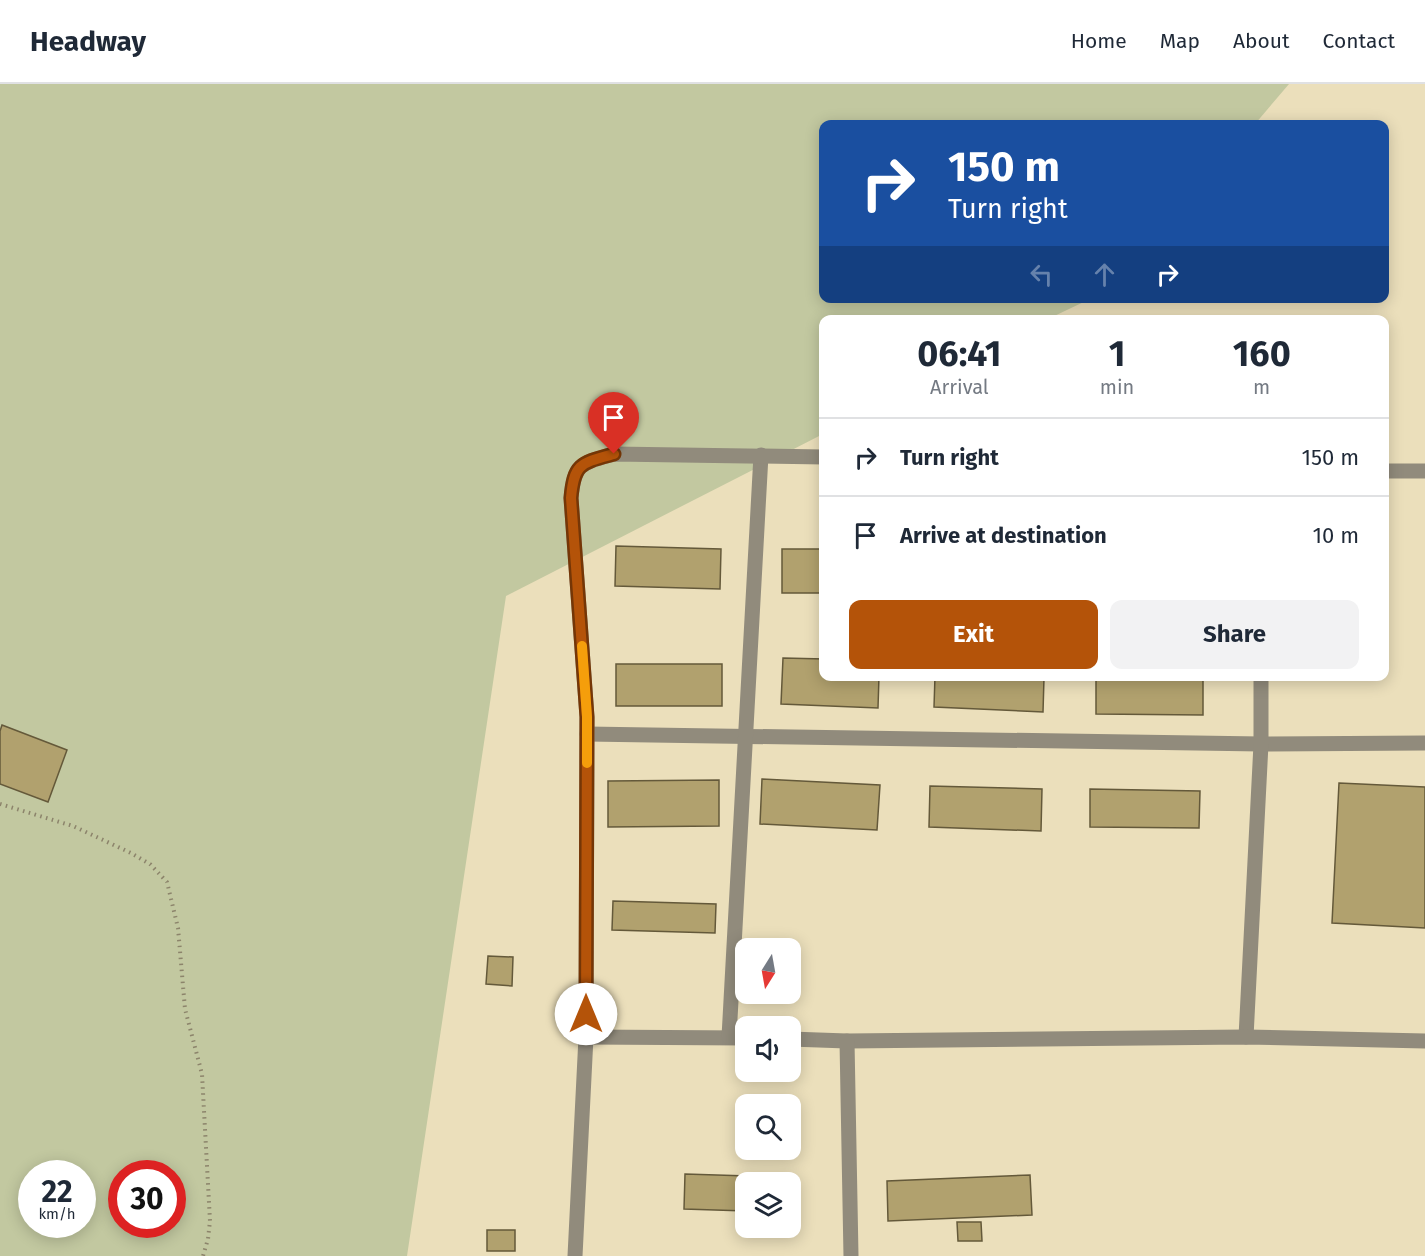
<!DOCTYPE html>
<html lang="en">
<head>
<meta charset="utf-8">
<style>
  :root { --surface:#fff; --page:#f2f2f3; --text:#1f2937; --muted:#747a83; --line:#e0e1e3; --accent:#b45309 }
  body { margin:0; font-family:"Fira Sans",sans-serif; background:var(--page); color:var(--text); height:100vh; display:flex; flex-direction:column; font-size:22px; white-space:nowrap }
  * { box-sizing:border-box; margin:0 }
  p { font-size:20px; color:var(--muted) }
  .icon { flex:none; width:33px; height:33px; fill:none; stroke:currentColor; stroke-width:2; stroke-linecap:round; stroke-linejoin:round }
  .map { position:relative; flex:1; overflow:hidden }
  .details { position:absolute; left:819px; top:231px; width:570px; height:366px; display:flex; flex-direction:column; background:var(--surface); border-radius:12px; box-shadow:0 3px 15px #0003 }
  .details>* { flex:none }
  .banner { position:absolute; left:819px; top:36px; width:570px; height:183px; border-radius:12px; box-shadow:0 3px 15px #0003; background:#1a4fa0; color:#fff; overflow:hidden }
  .needle { width:39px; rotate:191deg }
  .controls { position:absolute; left:735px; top:854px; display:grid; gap:12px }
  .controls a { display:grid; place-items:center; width:66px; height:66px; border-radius:12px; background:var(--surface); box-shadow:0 3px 15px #0003; font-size:30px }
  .speed { position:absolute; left:18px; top:1076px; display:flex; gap:12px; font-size:30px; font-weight:700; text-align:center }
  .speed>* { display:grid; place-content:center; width:78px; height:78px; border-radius:50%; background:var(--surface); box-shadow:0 3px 15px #0003; line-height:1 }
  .speed small { font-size:15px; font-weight:400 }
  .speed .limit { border:9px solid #d22; background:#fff; color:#111 }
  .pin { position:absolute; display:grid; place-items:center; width:51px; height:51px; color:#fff; margin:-62px -26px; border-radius:50% 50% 50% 0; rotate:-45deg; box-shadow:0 0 6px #0007 }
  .pin .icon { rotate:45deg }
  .me { position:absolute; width:66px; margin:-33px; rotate:0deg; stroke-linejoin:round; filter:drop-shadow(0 0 4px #0008) }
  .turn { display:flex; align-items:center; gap:21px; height:126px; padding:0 30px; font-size:27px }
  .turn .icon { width:78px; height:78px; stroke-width:2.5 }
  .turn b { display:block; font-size:42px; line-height:51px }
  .lanes { display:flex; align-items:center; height:57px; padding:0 30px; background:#0003; justify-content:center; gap:30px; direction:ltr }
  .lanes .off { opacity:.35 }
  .eta { display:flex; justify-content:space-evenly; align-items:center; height:102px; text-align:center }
  .eta b { font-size:36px; font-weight:700; line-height:42px }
  .button { display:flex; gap:12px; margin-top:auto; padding:12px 30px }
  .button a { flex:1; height:69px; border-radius:12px; background:var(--accent); color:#fff; font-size:24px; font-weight:700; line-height:69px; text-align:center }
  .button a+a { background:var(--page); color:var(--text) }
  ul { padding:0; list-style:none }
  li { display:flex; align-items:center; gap:18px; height:78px; padding:0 30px; border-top:2px solid var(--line) }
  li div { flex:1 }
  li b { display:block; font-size:22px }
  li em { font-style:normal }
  header { display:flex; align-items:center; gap:36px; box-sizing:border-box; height:84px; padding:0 30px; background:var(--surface); border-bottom:2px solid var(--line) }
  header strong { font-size:28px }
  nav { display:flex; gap:33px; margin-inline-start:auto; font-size:21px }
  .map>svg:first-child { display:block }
  .green { fill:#c2c8a0; fill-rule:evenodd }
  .building { fill:#b1a16e; stroke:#64593a; stroke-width:1.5 }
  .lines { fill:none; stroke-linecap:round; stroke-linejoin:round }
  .path { stroke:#8c846b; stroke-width:4; stroke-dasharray:1.5 4.5; stroke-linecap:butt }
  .street { stroke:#918b7c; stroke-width:15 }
  .route-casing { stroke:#753606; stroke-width:15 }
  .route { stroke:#b45309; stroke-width:10 }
  .slow { stroke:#f59e0b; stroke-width:10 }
</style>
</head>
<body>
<header>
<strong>Headway</strong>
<nav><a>Home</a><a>Map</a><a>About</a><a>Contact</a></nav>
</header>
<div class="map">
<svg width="1425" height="1172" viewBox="0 0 1425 1172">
  <rect width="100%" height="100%" fill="#ebdfbb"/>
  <path class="green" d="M0 0H1289L1255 40H824V214L1090 215 1048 235 824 236 823 350 506 512 407 1172H0ZM32 1089H82V1140H32ZM122 1089H172V1140H122Z"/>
  <g class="building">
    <path d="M616 462 721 465 720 505 615 502Z"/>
    <rect x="782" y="465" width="42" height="44"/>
    <path d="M783 574 824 575V592H879L878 624 781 620Z"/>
    <rect x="616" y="580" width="106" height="42"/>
    <path d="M935 592 1044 594 1043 628 934 623Z"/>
    <path d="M1096 592H1203V631L1096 630Z"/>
    <path d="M2 641 67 666 48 718 0 700V647Z"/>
    <path d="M762 695 880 701 877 746 760 740Z"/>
    <path d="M719 696V742L608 743V697Z"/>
    <path d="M1339 699 1425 703V844L1332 839Z"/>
    <path d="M930 702 1042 705 1041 747 929 743Z"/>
    <path d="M1090 705 1200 707 1199 744 1090 743Z"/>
    <path d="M613 817 716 820 715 849 612 846Z"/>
    <path d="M488 872 513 873 512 902 486 900Z"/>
    <path d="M685 1090 782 1093V1098H746V1127L684 1125Z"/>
    <path d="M1030 1091 1032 1131 888 1137 887 1097Z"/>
    <path d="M957 1138H981L982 1157H958Z"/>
    <rect x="487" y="1146" width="28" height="21"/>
  </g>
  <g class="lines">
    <path class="path" d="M0 720 73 742 131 769 150 780 167 798 178 844 185 925 202 990 210 1137 208 1155 203 1172"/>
    <g class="street">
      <path d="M1384 387H1425"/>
      <path d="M587 650 1261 660 1425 659"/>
      <path d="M586 953 746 954"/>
      <path d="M729 953 761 371"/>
      <path d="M1246 953 1261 660V592"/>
      <path d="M790 955 847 957 1246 953 1425 957"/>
      <path d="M847 957 851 1172"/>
      <path d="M575 1172 586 953 587 633 571 414C574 379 582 379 614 370L824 373"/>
    </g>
  </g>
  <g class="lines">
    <defs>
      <path id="route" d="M586 930 587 633 571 414C574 379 581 379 614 370"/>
    </defs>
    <use href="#route" class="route-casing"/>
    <use href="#route" class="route"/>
    <path class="slow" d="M582 562 587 633V679"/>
  </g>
</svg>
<div class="controls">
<a><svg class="needle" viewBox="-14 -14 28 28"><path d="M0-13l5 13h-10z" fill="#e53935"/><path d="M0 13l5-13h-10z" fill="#747a83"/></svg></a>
<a><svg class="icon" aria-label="sound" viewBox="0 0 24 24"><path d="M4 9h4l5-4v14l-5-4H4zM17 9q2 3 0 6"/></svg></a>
<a><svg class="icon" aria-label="search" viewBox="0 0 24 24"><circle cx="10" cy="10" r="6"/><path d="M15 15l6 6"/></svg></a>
<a><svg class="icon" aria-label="layers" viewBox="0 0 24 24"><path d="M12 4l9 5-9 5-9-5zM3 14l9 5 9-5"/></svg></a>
</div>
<div class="speed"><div>22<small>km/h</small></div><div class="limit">30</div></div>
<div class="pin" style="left:614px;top:370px;background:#d93025"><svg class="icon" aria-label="arrive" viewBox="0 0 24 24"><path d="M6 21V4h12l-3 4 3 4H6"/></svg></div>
<svg class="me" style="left:586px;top:930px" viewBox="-20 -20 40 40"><circle r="19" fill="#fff"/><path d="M0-13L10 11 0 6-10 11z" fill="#b45309"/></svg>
<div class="banner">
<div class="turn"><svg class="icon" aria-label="right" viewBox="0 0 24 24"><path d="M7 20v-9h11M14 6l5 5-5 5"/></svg><div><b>150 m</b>Turn right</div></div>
<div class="lanes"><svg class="icon off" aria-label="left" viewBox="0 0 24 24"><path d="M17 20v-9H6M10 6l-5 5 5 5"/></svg><svg class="icon off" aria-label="ahead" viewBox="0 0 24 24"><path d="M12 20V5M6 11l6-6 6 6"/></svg><svg class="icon" aria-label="right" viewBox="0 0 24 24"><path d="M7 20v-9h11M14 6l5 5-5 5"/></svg></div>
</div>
<section class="details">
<div class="eta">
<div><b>06:41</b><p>Arrival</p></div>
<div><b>1</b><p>min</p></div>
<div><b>160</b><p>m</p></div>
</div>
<ul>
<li><svg class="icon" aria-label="right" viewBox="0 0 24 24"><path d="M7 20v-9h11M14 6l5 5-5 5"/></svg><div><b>Turn right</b></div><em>150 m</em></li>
<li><svg class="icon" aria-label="arrive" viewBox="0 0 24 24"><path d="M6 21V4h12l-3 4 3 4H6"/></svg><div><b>Arrive at destination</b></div><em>10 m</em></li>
</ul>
<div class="button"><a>Exit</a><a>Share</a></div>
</section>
</div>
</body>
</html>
